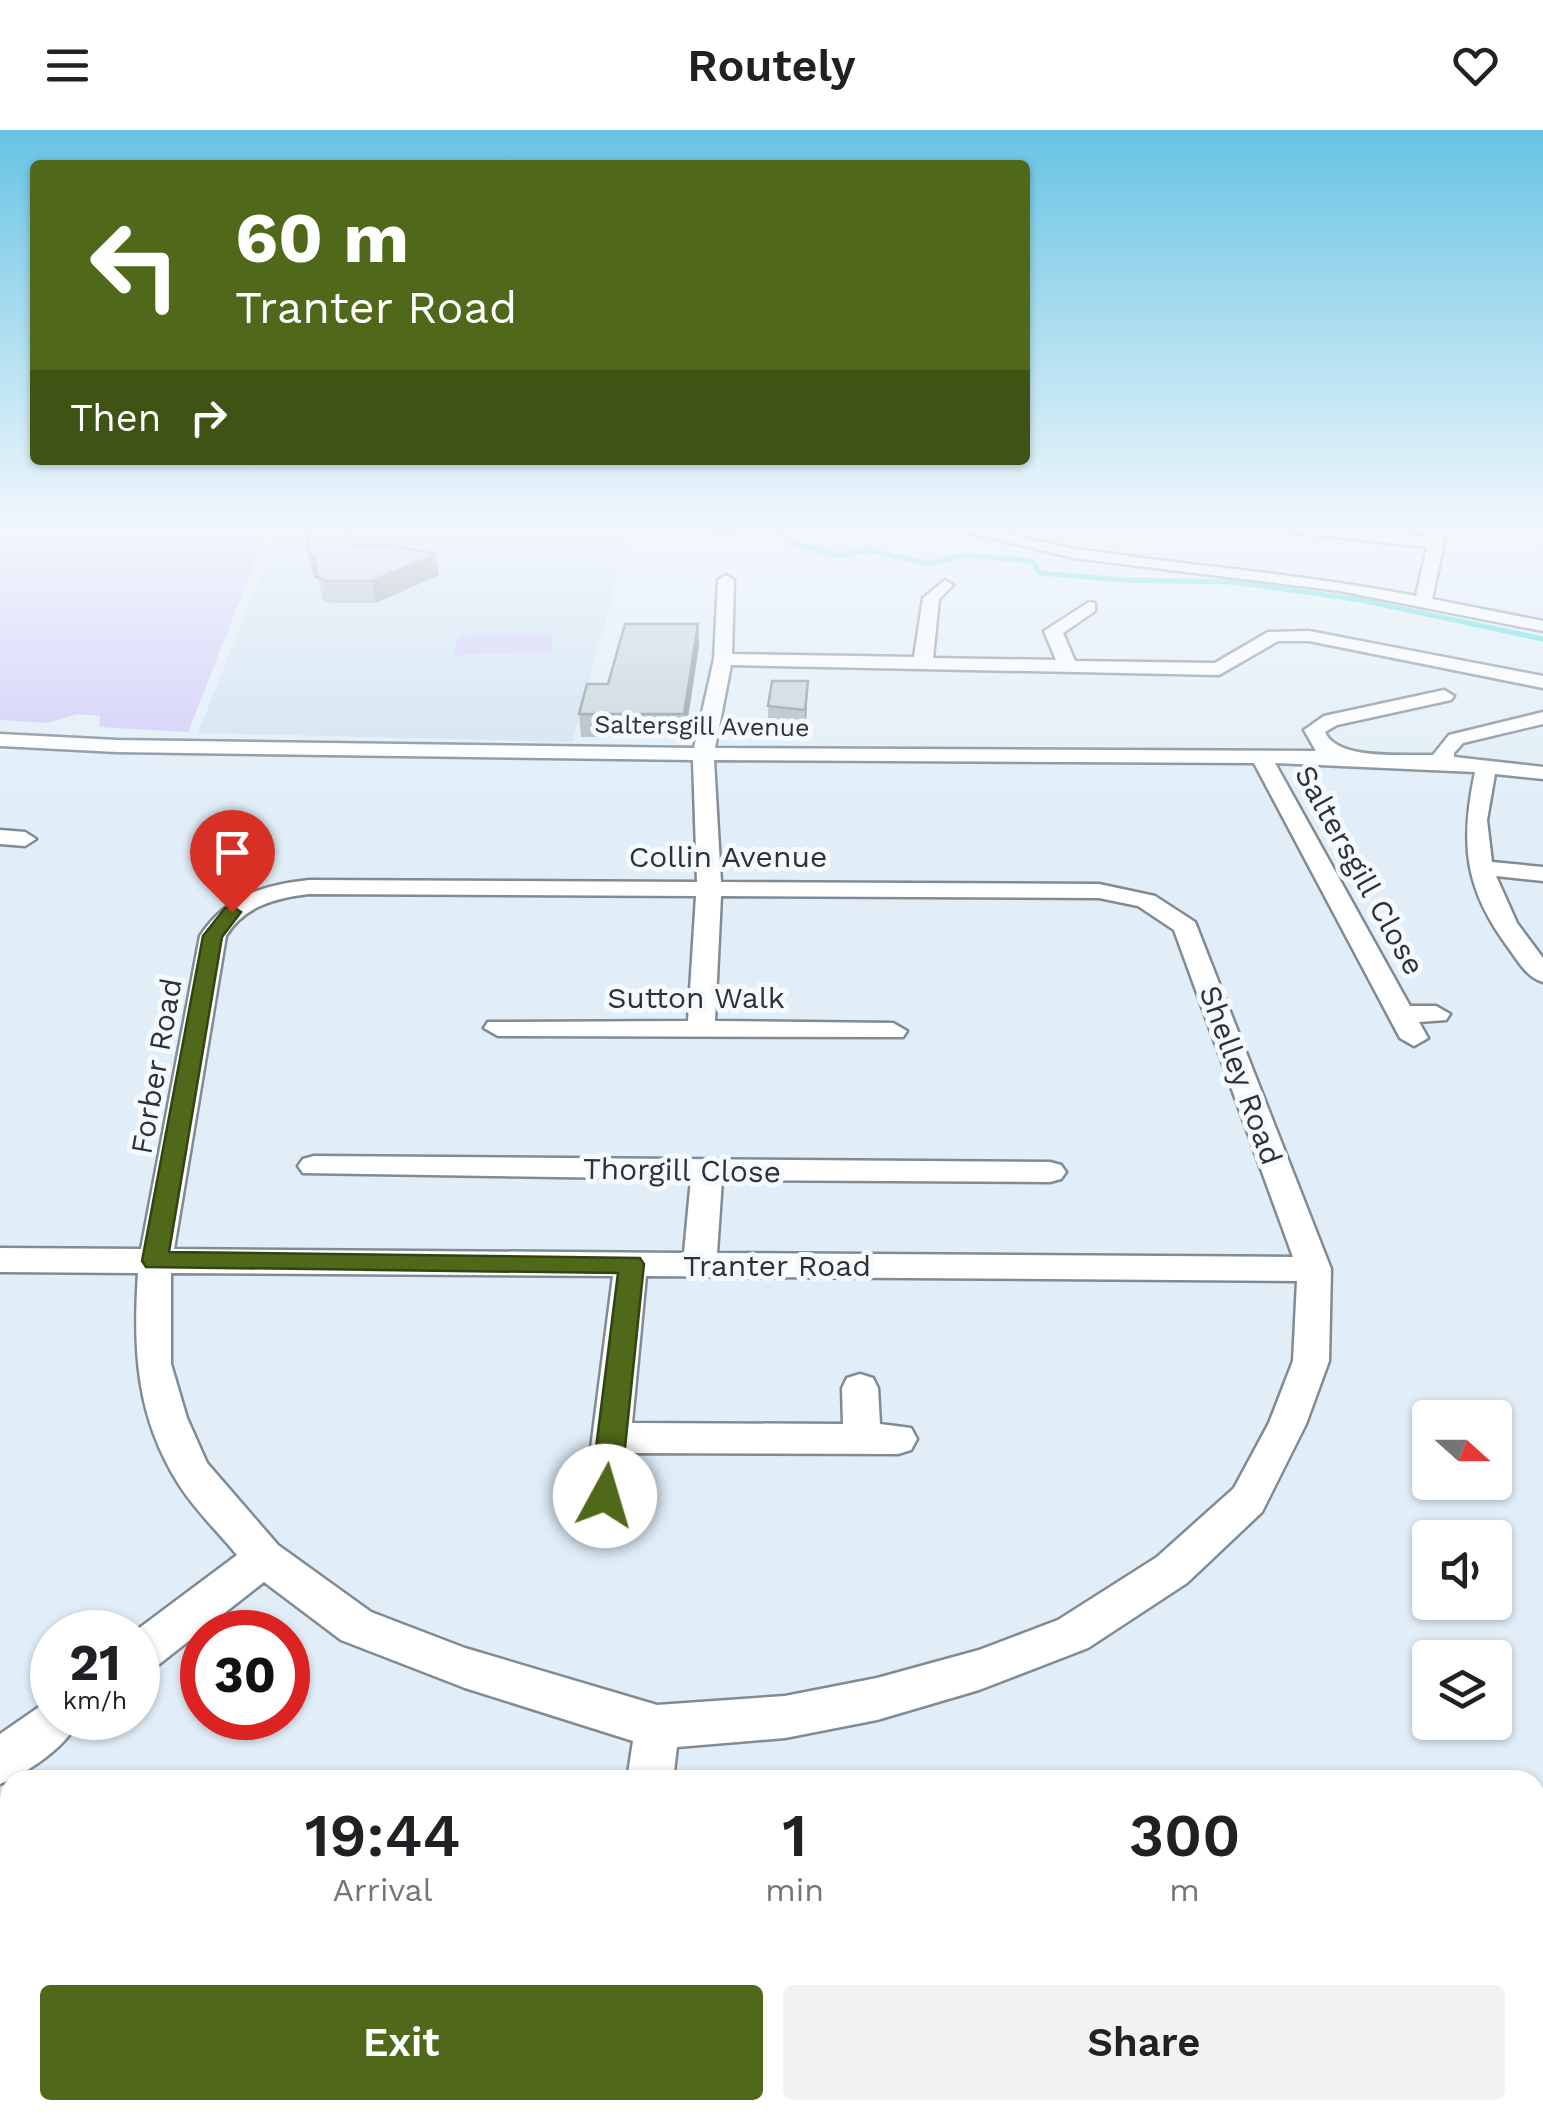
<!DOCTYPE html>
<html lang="en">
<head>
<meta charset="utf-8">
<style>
  :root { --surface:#fff; --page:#f2f2f2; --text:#202124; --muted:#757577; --accent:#4f6819 }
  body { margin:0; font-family:"Work Sans",sans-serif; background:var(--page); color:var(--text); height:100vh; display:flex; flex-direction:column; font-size:38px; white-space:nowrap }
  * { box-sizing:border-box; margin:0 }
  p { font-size:32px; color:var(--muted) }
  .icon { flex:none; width:55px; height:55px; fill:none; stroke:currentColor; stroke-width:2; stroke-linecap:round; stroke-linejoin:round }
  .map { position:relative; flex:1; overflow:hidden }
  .drawer { position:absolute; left:0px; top:1640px; width:1545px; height:350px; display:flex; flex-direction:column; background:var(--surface); border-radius:30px 30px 0 0; box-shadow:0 2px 8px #0004 }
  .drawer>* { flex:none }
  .banner { position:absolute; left:30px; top:30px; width:1000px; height:305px; border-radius:10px; box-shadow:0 2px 8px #0004; background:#4f6819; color:#fff; overflow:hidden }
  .needle { width:65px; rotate:111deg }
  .buttons { position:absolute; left:1412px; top:1270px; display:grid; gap:20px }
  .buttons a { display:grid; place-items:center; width:100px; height:100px; border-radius:10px; background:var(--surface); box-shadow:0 2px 8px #0004; font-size:50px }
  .speed { position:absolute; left:30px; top:1480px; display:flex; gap:20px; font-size:50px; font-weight:700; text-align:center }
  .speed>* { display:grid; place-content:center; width:130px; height:130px; border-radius:50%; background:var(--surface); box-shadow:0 2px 8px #0004; line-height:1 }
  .speed small { font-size:25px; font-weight:400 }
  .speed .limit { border:15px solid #d22; background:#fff; color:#111 }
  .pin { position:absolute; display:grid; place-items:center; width:85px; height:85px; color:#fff; margin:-102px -42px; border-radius:50% 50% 50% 0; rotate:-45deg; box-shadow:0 0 10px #0007 }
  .pin .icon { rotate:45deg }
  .me { position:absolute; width:110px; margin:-55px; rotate:6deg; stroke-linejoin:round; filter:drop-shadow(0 0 8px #0008) }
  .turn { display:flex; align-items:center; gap:35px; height:210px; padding:0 40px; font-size:45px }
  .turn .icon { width:130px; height:130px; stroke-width:2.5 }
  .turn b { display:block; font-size:70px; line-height:85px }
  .then { display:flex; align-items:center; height:95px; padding:0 40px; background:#0003; gap:20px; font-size:38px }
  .eta { display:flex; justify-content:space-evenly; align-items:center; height:170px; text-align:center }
  .eta b { font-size:60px; font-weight:600; line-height:70px }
  .cta { display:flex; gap:20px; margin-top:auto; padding:20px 40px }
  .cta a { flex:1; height:115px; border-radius:10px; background:var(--accent); color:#fff; font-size:40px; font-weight:600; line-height:115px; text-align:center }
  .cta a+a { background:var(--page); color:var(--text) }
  header { display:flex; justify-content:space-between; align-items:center; height:130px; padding:0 40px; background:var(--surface); font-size:45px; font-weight:600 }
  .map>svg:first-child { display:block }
  .built { fill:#d0e2f1 }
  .green { fill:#d0cbf9 }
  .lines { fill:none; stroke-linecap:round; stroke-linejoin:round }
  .stream { stroke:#47dbdc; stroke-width:5 }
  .street-casing { stroke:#808b94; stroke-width:5 }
  .street { fill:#fff; fill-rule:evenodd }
  .wall { fill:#a8b5ba }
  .shaded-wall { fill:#889497 }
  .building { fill:#c3d3d8; stroke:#889497; stroke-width:2.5 }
  .route { fill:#4f6819; stroke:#334410; stroke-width:2.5 }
  .labels { text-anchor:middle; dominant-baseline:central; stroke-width:10; stroke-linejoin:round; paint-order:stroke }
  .far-street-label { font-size:25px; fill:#2d3236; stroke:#f5fafe }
  .street-label { font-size:30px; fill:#2d3236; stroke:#f5fafe }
</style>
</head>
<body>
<header><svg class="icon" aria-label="menu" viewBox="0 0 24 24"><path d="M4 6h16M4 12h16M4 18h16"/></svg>Routely<svg class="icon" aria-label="heart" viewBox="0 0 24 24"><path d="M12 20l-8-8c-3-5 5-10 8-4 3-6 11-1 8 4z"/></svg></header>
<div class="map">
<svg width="1543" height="1990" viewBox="0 0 1543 1990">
  <rect width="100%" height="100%" fill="#e1eef8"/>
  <path class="built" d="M280 396H509L515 401H630L572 612 198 603Z"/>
  <g class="green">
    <path d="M0 396H269L188 602 99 597 100 586 77 584 47 593 0 590Z"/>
    <path d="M553 503 551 522 454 525 458 505Z"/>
  </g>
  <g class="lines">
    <path class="stream" d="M705 396 716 404 772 397 795 414 841 426 867 420 931 434 965 425 1032 431 1040 443 1123 450 1232 452 1361 470 1543 509"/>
    <defs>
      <g id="street">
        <path d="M941 396C988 396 1031 411 1076 419 1189 436 1303 444 1416 466L1427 417 1279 401 1271 396H1321L1427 407 1425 396H1441L1444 413 1432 469 1543 491V501L1340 461 1074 428Z"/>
        <path d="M726 445 734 450 732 524 914 527 923 468 945 450 953 455 939 469 933 528 1056 530 1044 501 1089 472 1095 473V481L1063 503 1075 531 1215 533 1268 502 1309 501 1543 546V558L1309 511H1278L1219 545 731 535 715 618 1316 621 1304 600 1324 586 1444 560 1454 566 1451 570 1337 595 1325 602C1337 631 1405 624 1433 625L1449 605 1543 582V594L1463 613 1454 623V627L1543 637V649L1495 644 1487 690 1492 732 1543 737V751L1496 746 1517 793 1543 828V852C1528 848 1519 833 1510 820 1464 759 1460 714 1475 642L1275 633 1410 876H1436L1450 884 1446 890 1419 892 1428 908 1414 916 1400 908 1254 633 714 630 721 752 1099 754 1155 766 1195 792 1331 1139 1329 1231 1306 1294 1262 1382 1187 1453 1088 1518 979 1560 877 1590 785 1608 677 1617 673 1650H627L633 1611 465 1558 341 1510 264 1452 153 1539 138 1545V1502H134L237 1425C218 1402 194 1379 178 1353 136 1286 133 1219 138 1143L0 1142V1118L141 1119 200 806C226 766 263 755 309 750L697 752 693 630 117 622 0 616V604L117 610 694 618 714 529 718 450ZM309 764 696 766 688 891 488 892 484 898 498 906 903 907 907 901 893 893 715 891 721 766 1099 768 1138 776 1174 800 1293 1127 717 1123 722 1050 1050 1052 1061 1049 1066 1042 1061 1035 1050 1032 314 1026 303 1029 298 1036 303 1043 691 1049 684 1123 174 1119 226 806C244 776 276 768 309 764ZM171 1143 613 1146 585 1365 591 1377 605 1381 619 1377 625 1365 629 1323 898 1324 911 1320 917 1309 911 1298 880 1294 878 1258 873 1248 860 1244 847 1248 842 1258 843 1294 632 1293 646 1146 1297 1151 1293 1231 1269 1293 1234 1358 1157 1427 1058 1490 979 1520 877 1548 785 1566 657 1575 465 1518 371 1482 278 1415 207 1333 187 1288 171 1234Z"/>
        <path d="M0 700 25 702 36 709 25 716 0 714Z"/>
        <path d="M52 1568V1588H79C69 1616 27 1643 0 1654V1604Z"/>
        <path d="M1543 1762V1814L1535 1817V1766Z"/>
        <rect x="591" y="1980" width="54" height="10"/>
        <path d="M1292 1980H1346L1344 1990H1290Z"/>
      </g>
    </defs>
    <use href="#street" class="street-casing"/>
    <use href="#street" class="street"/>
  </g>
  <g class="wall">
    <path d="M351 415 439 445 376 473H331L323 470 318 447 314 448Z"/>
    <path d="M698 494 699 516 685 607H581L579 584 608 554Z"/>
    <path d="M768 576H807L805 604 768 601Z"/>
  </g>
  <g class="shaded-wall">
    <path d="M436 424 439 445 376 473 372 451Z"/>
    <path d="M310 426H314L318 447 314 448Z"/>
    <path d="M698 494 699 516 685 607 684 584Z"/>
    <path d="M808 551 807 576 805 604V580Z"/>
  </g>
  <g class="building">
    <path d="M304 396H346L351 415H392L436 424 372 451H327L318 448 314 426H310Z"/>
    <path d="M625 494H698L684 584H579L587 554H608Z"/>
    <path d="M772 551H808L805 580 768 576Z"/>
  </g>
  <linearGradient id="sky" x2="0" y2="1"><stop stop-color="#67c4e3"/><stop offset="0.59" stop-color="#f2f7fc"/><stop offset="1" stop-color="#f2f7fc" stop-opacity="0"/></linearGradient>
  <rect width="1543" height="675" fill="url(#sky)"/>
  <path class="route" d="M232 776 241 782 222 807 169 1122 640 1128 644 1134 620 1366 616 1374 605 1378 594 1374 590 1366 618 1143 146 1137 142 1131 203 806 225 778Z"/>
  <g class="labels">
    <g class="far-street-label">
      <text transform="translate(702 596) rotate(1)">Saltersgill Avenue</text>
    </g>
    <g class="street-label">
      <text x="728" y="726">Collin Avenue</text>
      <text transform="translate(1360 740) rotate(61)">Saltersgill Close</text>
      <text x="696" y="867">Sutton Walk</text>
      <text transform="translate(156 936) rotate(-80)">Forber Road</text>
      <text transform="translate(1241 945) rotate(70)">Shelley Road</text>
      <text transform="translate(682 1040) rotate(1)">Thorgill Close</text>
      <text x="777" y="1135">Tranter Road</text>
    </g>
  </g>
</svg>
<div class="buttons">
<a><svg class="needle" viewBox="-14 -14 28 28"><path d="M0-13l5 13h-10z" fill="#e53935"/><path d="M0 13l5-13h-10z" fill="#757577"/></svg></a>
<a><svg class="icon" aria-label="sound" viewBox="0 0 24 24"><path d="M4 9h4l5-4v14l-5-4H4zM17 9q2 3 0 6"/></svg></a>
<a><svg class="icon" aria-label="layers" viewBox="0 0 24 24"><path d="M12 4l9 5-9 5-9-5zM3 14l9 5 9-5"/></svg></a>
</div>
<div class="speed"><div>21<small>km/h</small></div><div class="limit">30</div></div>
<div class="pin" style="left:232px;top:782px;background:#d93025"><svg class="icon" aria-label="arrive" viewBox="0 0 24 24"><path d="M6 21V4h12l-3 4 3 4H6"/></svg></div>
<svg class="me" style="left:605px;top:1366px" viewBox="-20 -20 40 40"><circle r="19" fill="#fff"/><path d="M0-13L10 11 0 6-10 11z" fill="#4f6819"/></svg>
<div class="banner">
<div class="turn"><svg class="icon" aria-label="left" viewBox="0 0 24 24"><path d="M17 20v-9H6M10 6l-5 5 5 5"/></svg><div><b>60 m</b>Tranter Road</div></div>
<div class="then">Then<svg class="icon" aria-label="right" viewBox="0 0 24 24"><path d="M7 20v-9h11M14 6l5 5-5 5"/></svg></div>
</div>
<section class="drawer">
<div class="eta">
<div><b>19:44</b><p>Arrival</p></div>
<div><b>1</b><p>min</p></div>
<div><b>300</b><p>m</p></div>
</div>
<div class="cta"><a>Exit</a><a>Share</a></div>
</section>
</div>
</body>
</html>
